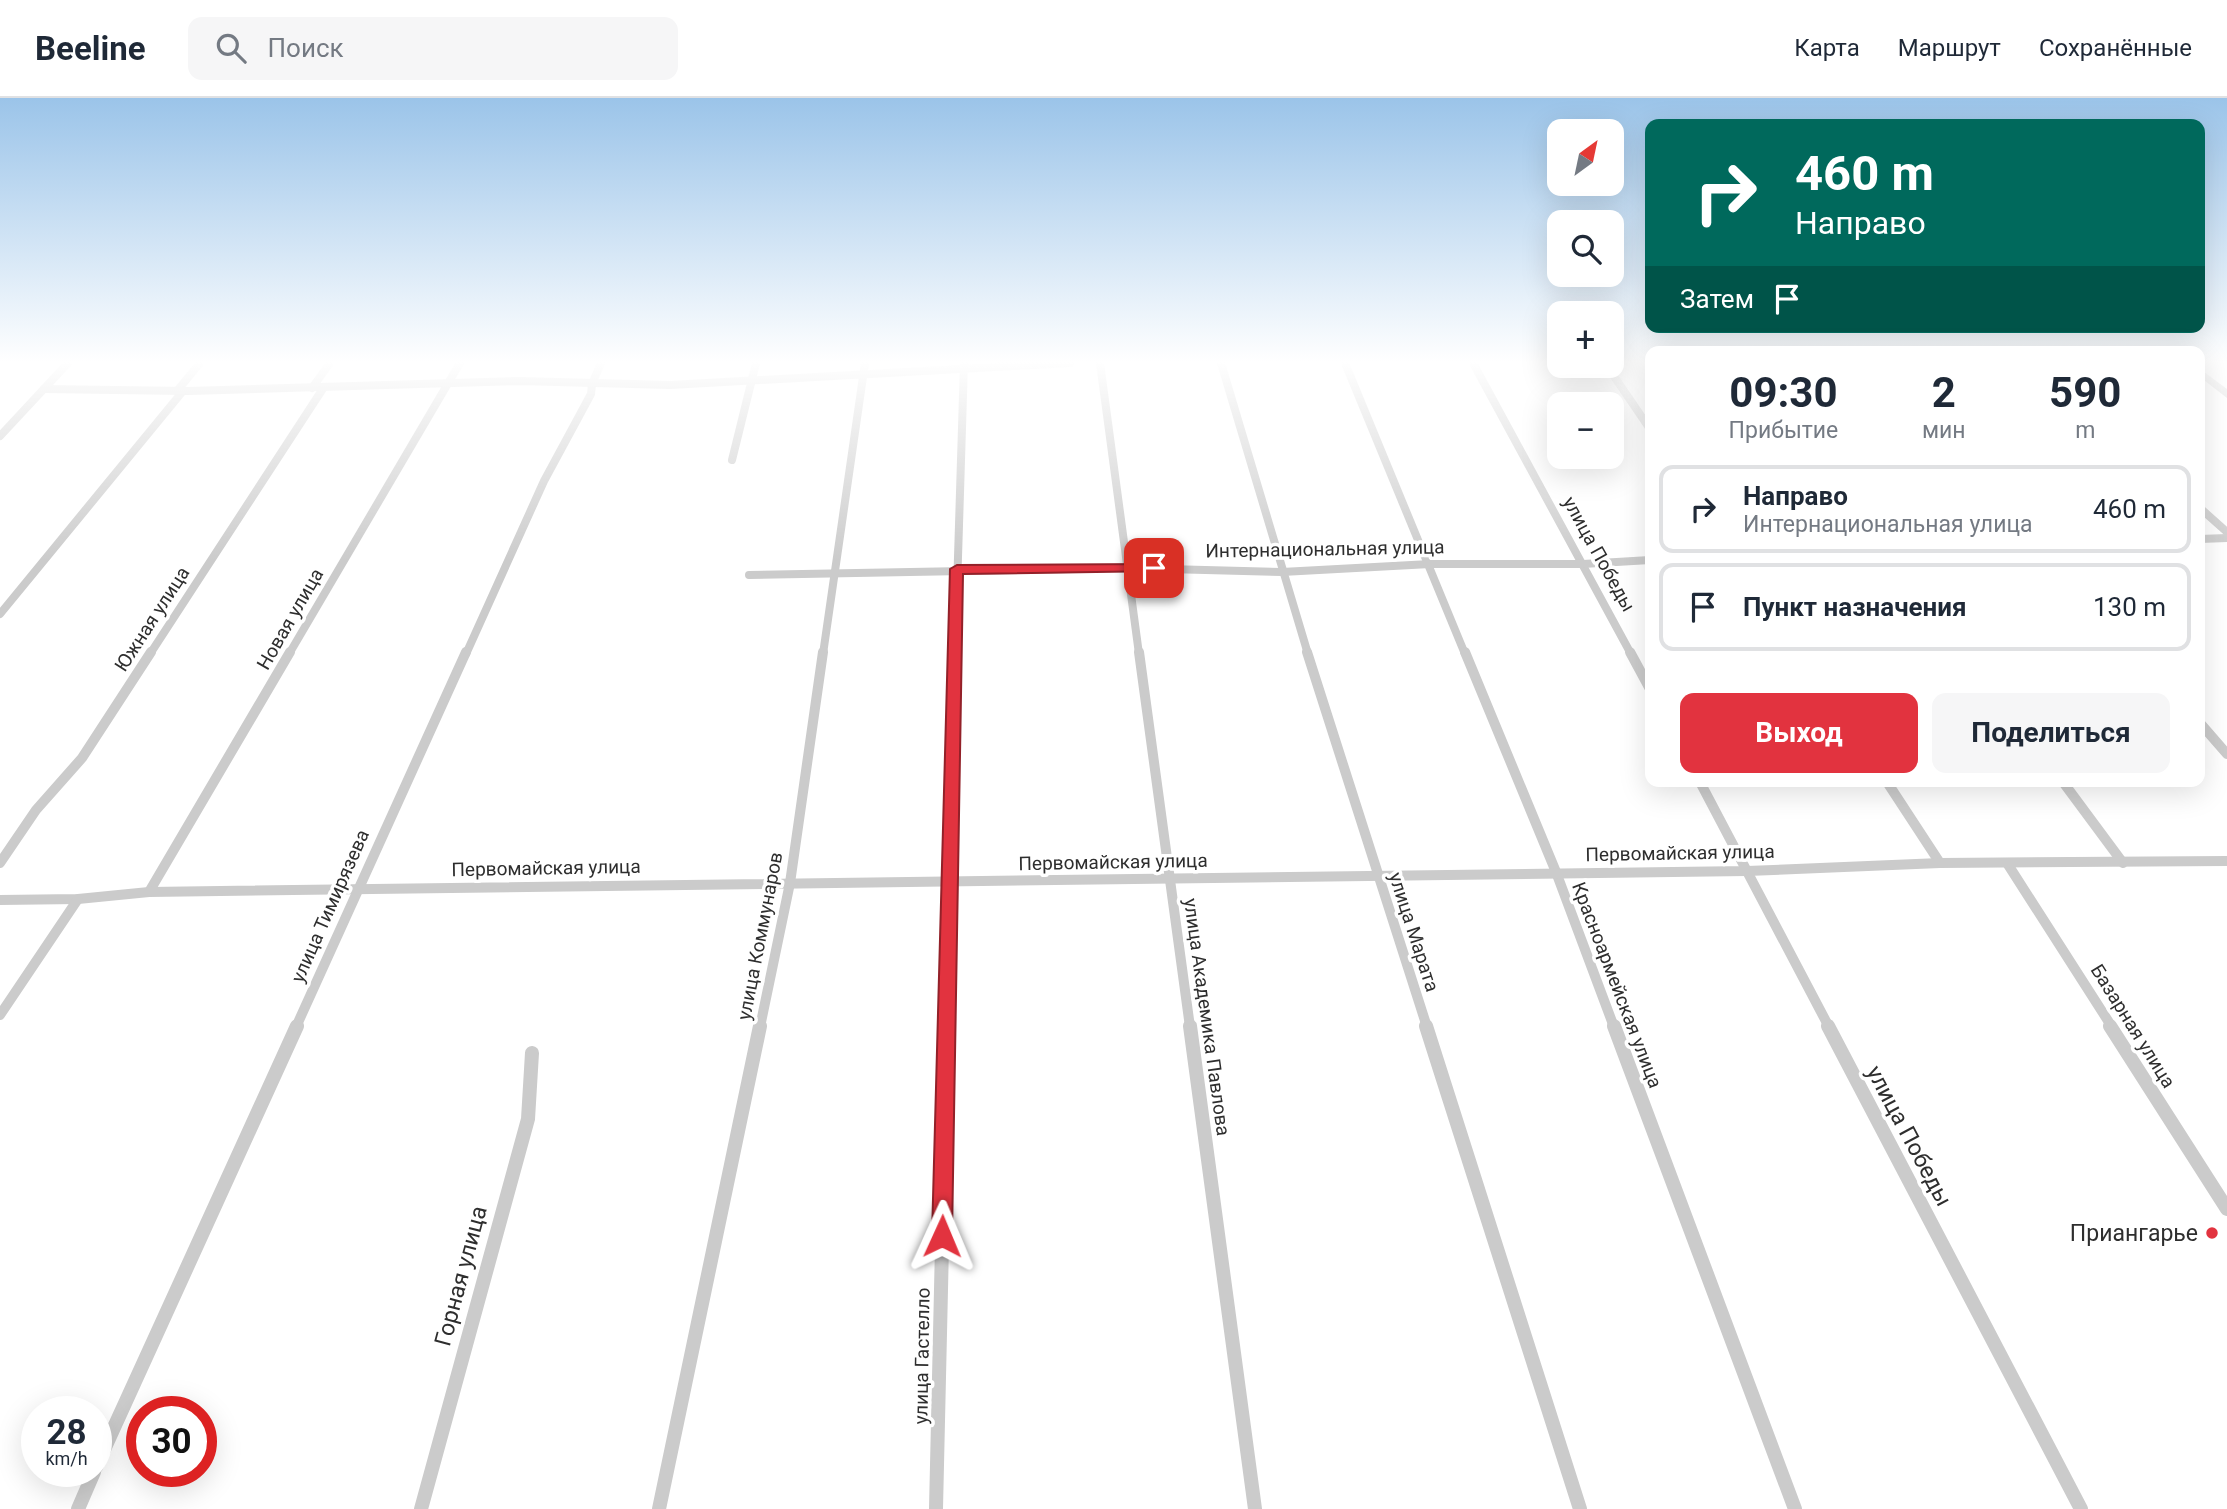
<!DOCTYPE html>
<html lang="ru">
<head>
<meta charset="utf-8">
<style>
  :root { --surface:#fff; --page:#f6f6f7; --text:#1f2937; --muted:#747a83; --line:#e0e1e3; --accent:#e2333f }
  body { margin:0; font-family:Roboto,sans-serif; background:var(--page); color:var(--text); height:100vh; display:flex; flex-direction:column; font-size:26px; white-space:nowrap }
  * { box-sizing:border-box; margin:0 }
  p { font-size:23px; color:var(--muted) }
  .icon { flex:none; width:38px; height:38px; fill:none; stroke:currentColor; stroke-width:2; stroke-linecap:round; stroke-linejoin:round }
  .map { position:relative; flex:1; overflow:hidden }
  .side { position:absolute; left:1645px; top:248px; width:560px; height:441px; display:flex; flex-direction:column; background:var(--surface); border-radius:14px; box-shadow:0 7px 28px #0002 }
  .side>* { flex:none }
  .top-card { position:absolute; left:1645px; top:21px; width:560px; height:214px; border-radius:14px; box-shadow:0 7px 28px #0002; background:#00695c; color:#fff; overflow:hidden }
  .needle { width:46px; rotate:33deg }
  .fabs { position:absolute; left:1547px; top:21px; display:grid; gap:14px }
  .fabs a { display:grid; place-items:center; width:77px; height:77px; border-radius:14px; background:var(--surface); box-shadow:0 7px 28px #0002; font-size:35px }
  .speed { position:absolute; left:21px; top:1298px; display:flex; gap:14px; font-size:35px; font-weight:700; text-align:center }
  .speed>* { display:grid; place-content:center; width:91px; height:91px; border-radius:50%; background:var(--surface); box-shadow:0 7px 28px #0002; line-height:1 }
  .speed small { font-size:18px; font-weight:400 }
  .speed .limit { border:10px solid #d22; background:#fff; color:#111 }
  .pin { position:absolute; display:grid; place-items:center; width:60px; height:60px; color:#fff; margin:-30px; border-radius:14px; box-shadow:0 4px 10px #0006 }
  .me { position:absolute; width:77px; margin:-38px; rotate:1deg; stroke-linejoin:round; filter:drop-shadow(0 0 5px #0008) }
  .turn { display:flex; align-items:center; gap:24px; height:147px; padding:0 35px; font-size:32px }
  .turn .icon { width:91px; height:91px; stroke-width:2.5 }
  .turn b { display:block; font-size:49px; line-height:60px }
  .then { display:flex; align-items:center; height:66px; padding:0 35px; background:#0003; gap:14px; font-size:26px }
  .eta { display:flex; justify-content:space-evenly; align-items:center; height:119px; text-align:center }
  .eta b { font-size:42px; font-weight:700; line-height:49px }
  .primary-button { display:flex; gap:14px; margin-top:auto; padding:14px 35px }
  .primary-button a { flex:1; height:80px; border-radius:14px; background:var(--accent); color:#fff; font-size:28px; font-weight:700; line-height:80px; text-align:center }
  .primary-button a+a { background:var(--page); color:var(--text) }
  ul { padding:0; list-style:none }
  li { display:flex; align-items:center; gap:21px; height:88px; margin:0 14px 10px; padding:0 21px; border:4px solid var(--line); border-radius:14px }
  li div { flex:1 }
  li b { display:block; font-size:26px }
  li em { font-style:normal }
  header { display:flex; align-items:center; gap:42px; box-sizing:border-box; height:98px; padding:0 35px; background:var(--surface); border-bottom:2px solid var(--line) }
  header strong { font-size:33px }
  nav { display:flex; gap:38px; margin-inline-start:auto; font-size:24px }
  .search { width:490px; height:63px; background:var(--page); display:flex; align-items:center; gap:18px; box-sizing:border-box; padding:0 24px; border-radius:14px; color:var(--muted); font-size:26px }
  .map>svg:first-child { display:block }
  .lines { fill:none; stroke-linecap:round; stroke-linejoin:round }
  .minor-far2 { stroke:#cbcbcb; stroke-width:8 }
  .minor-far1 { stroke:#cbcbcb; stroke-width:10 }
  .minor { stroke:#cbcbcb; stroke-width:14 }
  .secondary { fill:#b8b8b8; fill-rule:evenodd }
  .route { fill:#e2333f; stroke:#932129; stroke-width:2 }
  .poi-dot { fill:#e2333f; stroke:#fff; stroke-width:2.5 }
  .labels { text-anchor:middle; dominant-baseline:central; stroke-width:7; stroke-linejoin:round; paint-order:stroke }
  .street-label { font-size:19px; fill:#2e2e2e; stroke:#fff }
  .near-street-label { font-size:23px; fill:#2e2e2e; stroke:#fff }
  .near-poi-label { font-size:23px; fill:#2e2e2e; stroke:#fff; text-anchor:end }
</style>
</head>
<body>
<header>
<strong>Beeline</strong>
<div class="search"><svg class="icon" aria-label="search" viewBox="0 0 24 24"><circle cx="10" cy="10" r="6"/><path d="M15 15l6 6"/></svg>Поиск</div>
<nav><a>Карта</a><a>Маршрут</a><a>Сохранённые</a></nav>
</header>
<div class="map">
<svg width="2227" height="1411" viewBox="0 0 2227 1411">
  <rect width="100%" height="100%" fill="#fff"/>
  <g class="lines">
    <g class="minor-far2">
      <path d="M1100 265 1139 556"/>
      <path d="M1221 265 1308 556"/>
      <path d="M1345 265 1465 556"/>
      <path d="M1473 265 1631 556"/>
      <path d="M1607 268 1650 331"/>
      <path d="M312 290 330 265"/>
      <path d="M44 291 188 293 520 283 670 287 1070 265"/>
      <path d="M177 293 200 265"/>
      <path d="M0 338 68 265"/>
      <path d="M732 362 756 265"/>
      <path d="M2200 410 2227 434"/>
      <path d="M2200 441 2227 440"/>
      <path d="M749 477 1129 470 1282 474 1430 466H1583L1650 462"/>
      <path d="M0 516 183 293"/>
      <path d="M150 556 324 289"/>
      <path d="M289 556 460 265"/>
      <path d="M466 556 544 383 591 296 592 286 601 265"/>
      <path d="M823 556 865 265"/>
      <path d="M955 556 964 265"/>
    </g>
    <g class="minor-far1">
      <path d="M1139 554 1190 929"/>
      <path d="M1307 554 1427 929"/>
      <path d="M1465 554 1556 774 1614 929"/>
      <path d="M1630 554 1650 591"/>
      <path d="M2200 625 2227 656"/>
      <path d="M1700 684 1829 929"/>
      <path d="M1887 684 1940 765"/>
      <path d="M2063 684 2123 765"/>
      <path d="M0 765 36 712 82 660 151 554"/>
      <path d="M2007 765 2112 929"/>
      <path d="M149 794 290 554"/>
      <path d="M0 802 78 801 149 794 1747 773 1940 765 2227 763"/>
      <path d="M0 917 78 801"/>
      <path d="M296 929 466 554"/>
      <path d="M760 929 790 785 823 554"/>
      <path d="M947 929 955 554"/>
    </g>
    <g class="minor">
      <path d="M1190 928 1255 1411"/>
      <path d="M1426 928 1580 1411"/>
      <path d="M1614 928 1795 1411"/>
      <path d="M1828 928 2081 1411"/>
      <path d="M2110 928 2227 1111"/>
      <path d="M96 1369 297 928"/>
      <path d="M78 1411 94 1374"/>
      <path d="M421 1411 528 1021 532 955"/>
      <path d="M659 1411 760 928"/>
      <path d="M936 1411 947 928"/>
    </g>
    <path class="secondary" d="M2200 271 2227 291V300L2200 279Z"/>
  </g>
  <linearGradient id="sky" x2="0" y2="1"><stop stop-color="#9bc4e9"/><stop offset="0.57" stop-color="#fff"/><stop offset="1" stop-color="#fff" stop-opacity="0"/></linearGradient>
  <rect width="2227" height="463" fill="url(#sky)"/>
  <path class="route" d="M1154 466 1161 470 1159 473 963 476 952 1138 949 1146 942 1149 935 1146 932 1138 950 471 957 467Z"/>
  <circle class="poi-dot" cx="2212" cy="1135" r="7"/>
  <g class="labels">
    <g class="street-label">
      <text transform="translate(1325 451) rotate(-1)">Интернациональная улица</text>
      <text transform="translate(1599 456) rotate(61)">улица Победы</text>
      <text transform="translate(152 521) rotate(-57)">Южная улица</text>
      <text transform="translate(290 521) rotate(-60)">Новая улица</text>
      <text transform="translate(1680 755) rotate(-1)">Первомайская улица</text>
      <text transform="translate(1113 764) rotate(-1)">Первомайская улица</text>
      <text transform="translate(546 770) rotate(-1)">Первомайская улица</text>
      <text transform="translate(330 808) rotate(-66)">улица Тимирязева</text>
      <text transform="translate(1414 834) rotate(72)">улица Марата</text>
      <text transform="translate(760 838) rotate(-79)">улица Коммунаров</text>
      <text transform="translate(1617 887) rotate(69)">Красноармейская улица</text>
      <text transform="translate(1207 919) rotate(82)">улица Академика Павлова</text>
      <text transform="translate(2133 928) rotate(58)">Базарная улица</text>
      <text transform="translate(922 1258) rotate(-89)">улица Гастелло</text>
    </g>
    <g class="near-street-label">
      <text transform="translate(1909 1038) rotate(62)">улица Победы</text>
      <text transform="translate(461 1178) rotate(-75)">Горная улица</text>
    </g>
    <g class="near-poi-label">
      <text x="2198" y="1135">Приангарье</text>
    </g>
  </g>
</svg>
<div class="fabs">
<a><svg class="needle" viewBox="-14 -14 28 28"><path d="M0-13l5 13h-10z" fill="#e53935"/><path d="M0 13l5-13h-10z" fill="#747a83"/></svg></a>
<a><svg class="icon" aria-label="search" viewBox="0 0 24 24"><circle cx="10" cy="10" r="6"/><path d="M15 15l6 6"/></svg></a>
<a>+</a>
<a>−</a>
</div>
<div class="speed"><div>28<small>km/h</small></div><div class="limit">30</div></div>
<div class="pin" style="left:1154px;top:470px;background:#d93025"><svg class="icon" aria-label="arrive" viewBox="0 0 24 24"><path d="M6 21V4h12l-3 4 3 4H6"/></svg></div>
<svg class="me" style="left:942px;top:1138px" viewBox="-20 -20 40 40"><path d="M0-17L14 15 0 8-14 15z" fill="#e2333f" stroke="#fff" stroke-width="4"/></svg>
<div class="top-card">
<div class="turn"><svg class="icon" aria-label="right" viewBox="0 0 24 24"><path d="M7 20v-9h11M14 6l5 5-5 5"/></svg><div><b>460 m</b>Направо</div></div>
<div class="then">Затем<svg class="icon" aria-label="arrive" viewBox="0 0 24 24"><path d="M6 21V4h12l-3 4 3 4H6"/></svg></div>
</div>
<section class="side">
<div class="eta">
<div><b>09:30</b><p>Прибытие</p></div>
<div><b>2</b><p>мин</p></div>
<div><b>590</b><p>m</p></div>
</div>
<ul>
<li><svg class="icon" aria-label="right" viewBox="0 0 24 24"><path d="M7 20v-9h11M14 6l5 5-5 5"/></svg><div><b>Направо</b><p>Интернациональная улица</p></div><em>460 m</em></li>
<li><svg class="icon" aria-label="arrive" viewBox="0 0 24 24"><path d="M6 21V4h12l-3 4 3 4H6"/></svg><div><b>Пункт назначения</b></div><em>130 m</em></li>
</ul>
<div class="primary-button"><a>Выход</a><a>Поделиться</a></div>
</section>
</div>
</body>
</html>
